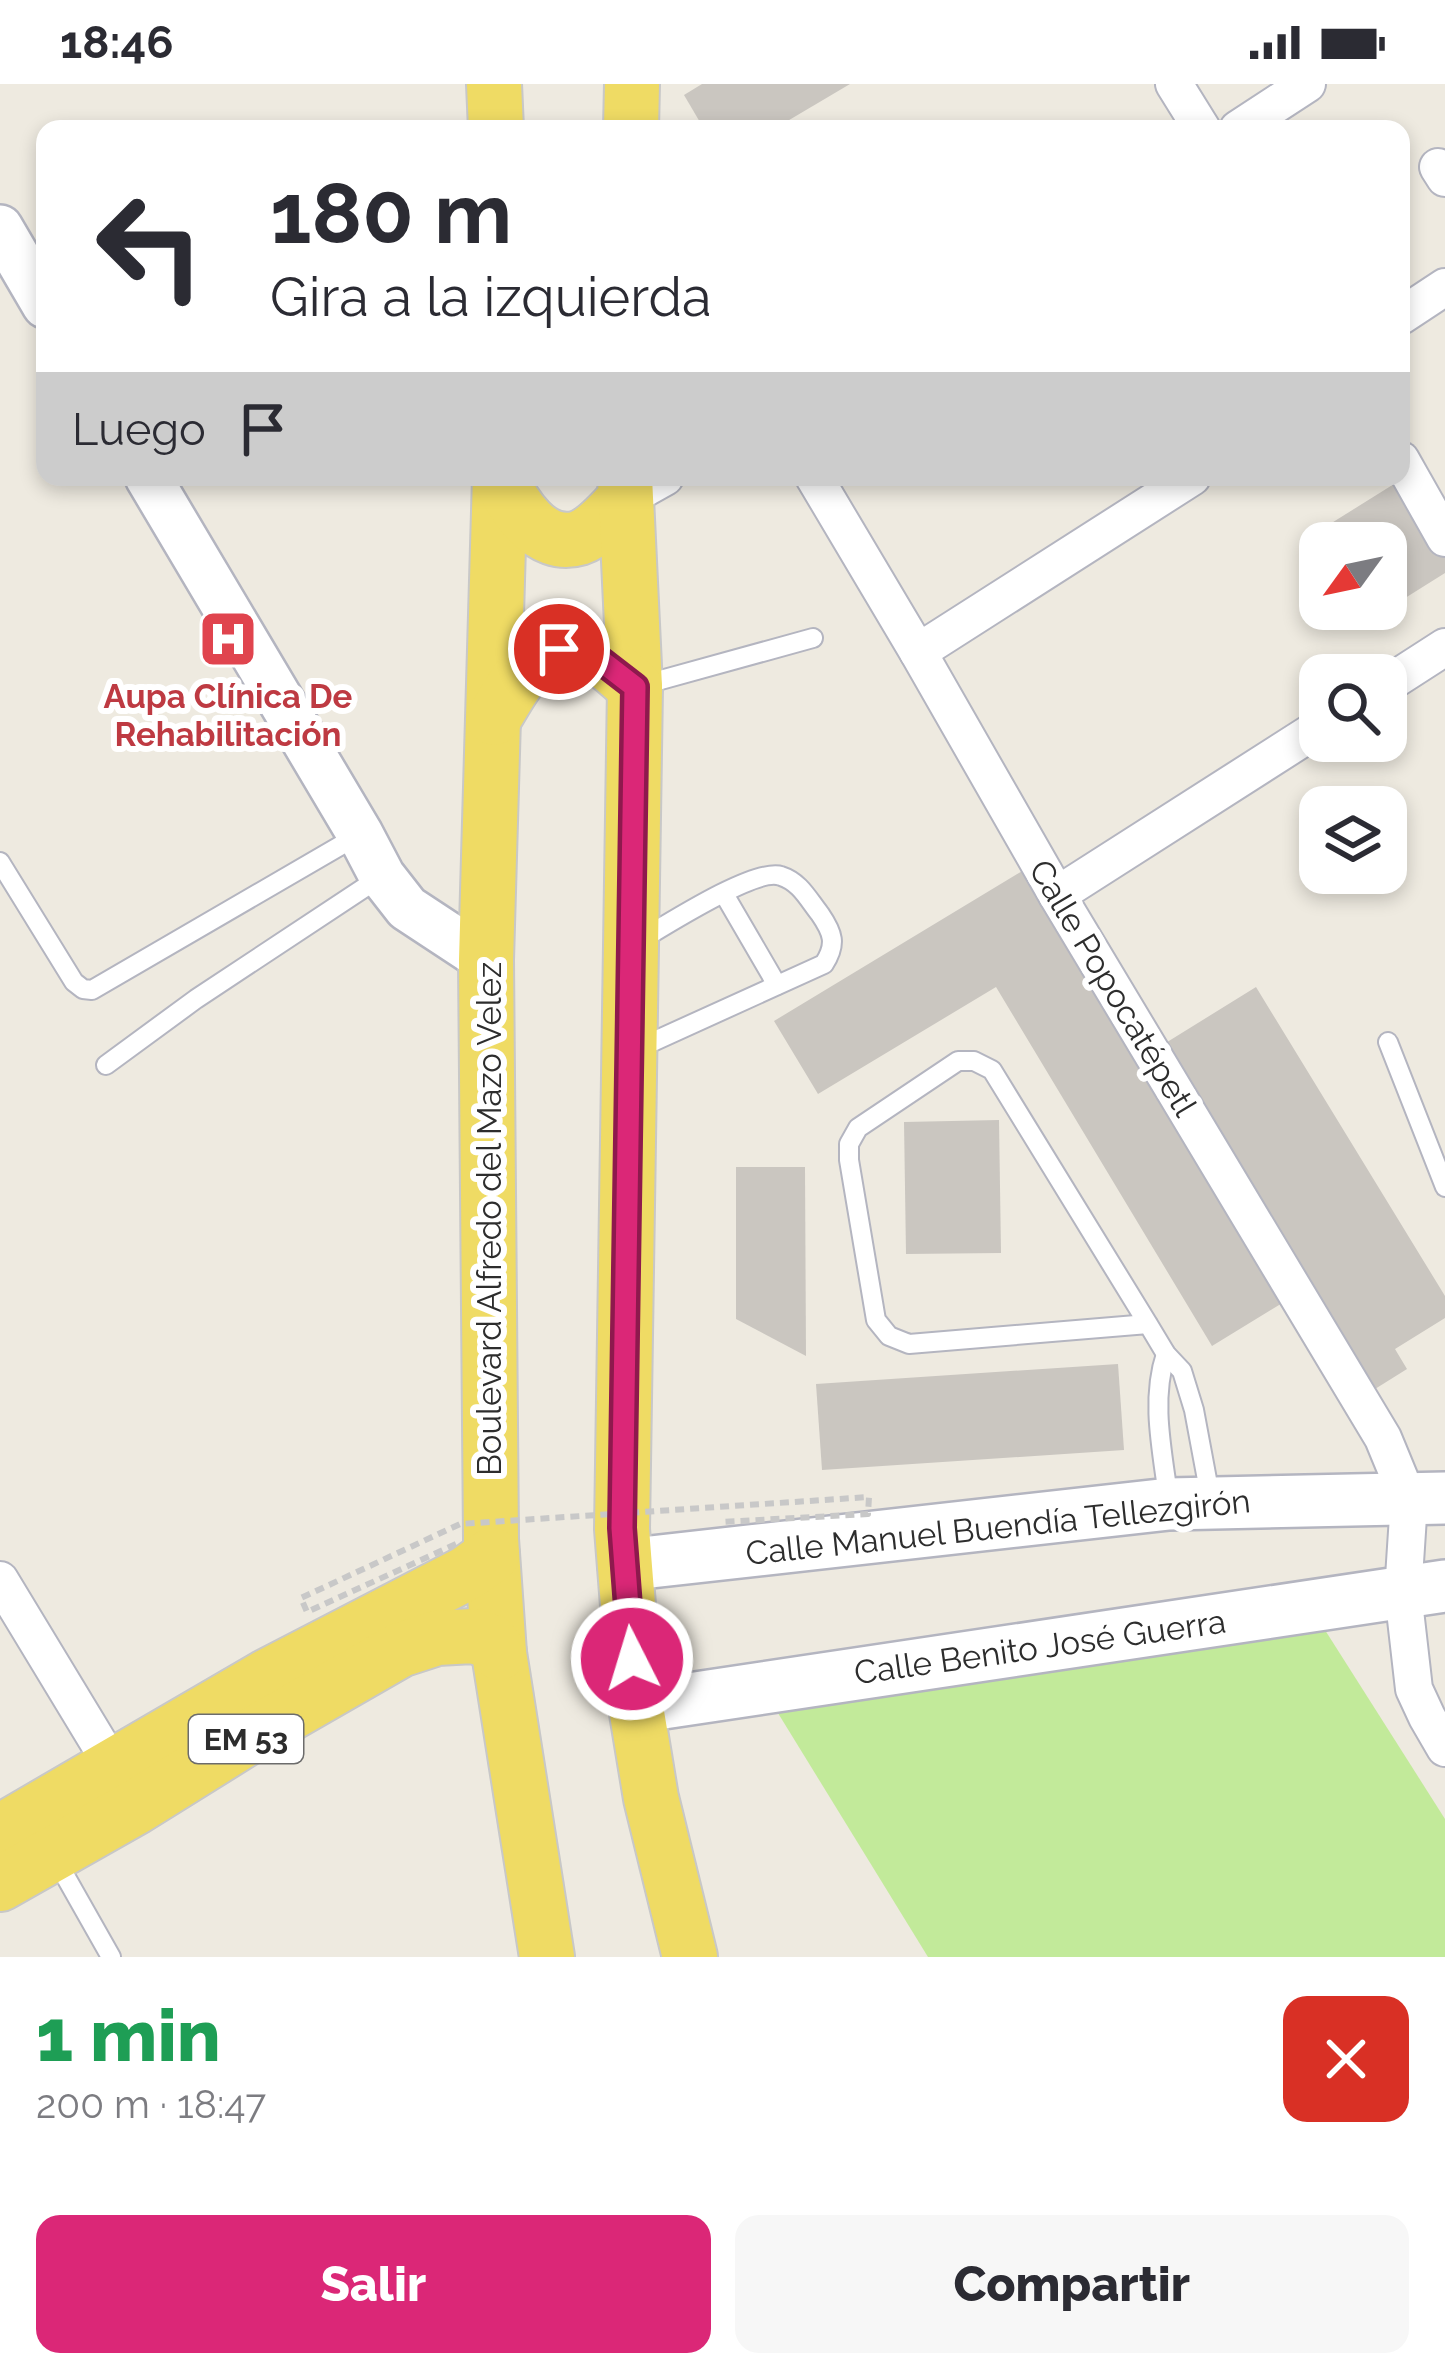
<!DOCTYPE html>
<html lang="es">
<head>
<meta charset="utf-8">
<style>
  :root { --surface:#fff; --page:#f7f7f7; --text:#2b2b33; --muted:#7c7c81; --accent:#db2777 }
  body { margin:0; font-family:Raleway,sans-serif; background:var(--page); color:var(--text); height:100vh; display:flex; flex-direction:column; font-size:45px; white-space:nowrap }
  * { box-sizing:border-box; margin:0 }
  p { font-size:39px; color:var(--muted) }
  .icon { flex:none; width:66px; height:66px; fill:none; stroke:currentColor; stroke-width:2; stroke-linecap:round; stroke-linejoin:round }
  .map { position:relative; height:1873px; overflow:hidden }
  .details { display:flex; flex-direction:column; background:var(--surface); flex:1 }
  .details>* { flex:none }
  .guide { position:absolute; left:36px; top:36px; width:1374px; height:366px; border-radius:24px; box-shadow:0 6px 18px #0003; background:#fff; color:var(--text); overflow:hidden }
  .needle { width:78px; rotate:237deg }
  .fabs { position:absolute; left:1299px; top:438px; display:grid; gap:24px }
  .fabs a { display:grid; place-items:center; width:108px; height:108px; border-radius:24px; background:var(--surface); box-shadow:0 6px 18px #0003; font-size:60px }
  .pin { position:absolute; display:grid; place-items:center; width:102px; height:102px; color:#fff; margin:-51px; border:6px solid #fff; border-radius:50%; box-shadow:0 3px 12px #0007 }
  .me { position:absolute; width:132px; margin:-66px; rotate:355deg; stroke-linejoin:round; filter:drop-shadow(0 0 9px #0008) }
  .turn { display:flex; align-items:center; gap:42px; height:252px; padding:0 36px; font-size:54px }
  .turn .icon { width:156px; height:156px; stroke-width:2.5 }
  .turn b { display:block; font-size:84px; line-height:102px }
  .then { display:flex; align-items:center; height:114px; padding:0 36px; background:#0003; gap:24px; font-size:45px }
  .round { display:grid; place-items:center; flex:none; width:126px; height:126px; border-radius:24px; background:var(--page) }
  .headline { display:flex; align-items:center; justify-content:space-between; height:204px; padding:0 36px }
  h1 { font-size:72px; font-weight:800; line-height:90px; color:#1e9e55 }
  .action { display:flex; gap:24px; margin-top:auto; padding:24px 36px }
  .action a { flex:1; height:138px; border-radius:24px; background:var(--accent); color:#fff; font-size:48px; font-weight:800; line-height:138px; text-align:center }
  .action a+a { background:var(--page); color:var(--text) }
  .status { display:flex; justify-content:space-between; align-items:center; height:84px; padding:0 60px; background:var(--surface); direction:ltr }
  .status svg { height:33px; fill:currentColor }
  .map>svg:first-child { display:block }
  .pitch { fill:#c2ea9a }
  .building { fill:#cac6c0 }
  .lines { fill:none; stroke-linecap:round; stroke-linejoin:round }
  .service-casing { stroke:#b4b5c0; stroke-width:22 }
  .minor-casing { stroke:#b4b5c0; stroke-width:40 }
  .tertiary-casing { stroke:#b4b5c0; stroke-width:50 }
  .secondary-casing { stroke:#b4b5c0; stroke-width:56 }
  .primary-casing { stroke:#c8c8c8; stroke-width:58 }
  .service { stroke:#fff; stroke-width:18 }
  .minor { stroke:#fff; stroke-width:36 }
  .tertiary { stroke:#fff; stroke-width:45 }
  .secondary { stroke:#fff; stroke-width:51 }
  .primary { stroke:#efdb64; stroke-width:54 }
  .path-bridge { stroke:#c8c8c8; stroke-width:6; stroke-dasharray:9 6; stroke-linecap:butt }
  .route-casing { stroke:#8e194d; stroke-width:30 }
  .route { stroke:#db2777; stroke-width:21 }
  .labels { text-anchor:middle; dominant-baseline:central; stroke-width:12; stroke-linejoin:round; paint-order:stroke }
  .shield { fill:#fff; stroke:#6c6c6c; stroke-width:3 }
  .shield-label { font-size:30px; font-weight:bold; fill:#2d2d2d }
  .health-label { font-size:33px; font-weight:bold; fill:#be3a42; stroke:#fff }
  .street-label { font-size:33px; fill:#2d2d2d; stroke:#fff }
</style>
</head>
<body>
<div class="status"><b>18:46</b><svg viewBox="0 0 49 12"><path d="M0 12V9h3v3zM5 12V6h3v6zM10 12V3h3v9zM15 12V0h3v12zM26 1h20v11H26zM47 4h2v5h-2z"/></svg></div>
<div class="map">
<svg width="1445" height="1873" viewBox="0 0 1445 1873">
  <rect width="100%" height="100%" fill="#eeeae0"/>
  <path class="pitch" d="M1318 1535 1445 1735V1873H928L773 1621Z"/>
  <g class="building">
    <path d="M702 0H850L774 45H704L684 11Z"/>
    <path d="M1402 395 1445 464V489L1386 526V459H1341L1330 440Z"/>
    <path d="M1024 786 1284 1218 1212 1262 996 903 818 1010 774 937Z"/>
    <path d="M1256 903 1445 1212V1234L1395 1265 1407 1285 1375 1305 1164 960Z"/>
    <path d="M999 1036 1001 1169 906 1170 904 1038Z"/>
    <path d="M736 1083H805L806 1272 736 1235Z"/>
    <path d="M1118 1280 1124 1366 822 1386 816 1300Z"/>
  </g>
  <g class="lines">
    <defs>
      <g id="service">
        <path d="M639 602 813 554"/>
        <path d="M0 778 74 898 83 905 92 906 357 752"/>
        <path d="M724 810 777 901"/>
        <path d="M1388 958 1445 1103"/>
        <path d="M637 965 824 880C837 860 833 849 820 830 808 815 800 798 781 792 756 783 666 841 639 857"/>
        <path d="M106 981 196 915 382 792"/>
        <path d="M1148 1240 909 1260 889 1252 876 1236 849 1076V1060L858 1044 958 977H974L992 986 1148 1240 1166 1270 1182 1287 1194 1326 1211 1417"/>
        <path d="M1166 1270C1150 1317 1163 1370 1169 1419"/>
        <path d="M55 1774 111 1873"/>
      </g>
      <g id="minor">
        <path d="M1174 0 1202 45"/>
        <path d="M1238 45 1307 0"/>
        <path d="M1438 83 1445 94"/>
        <path d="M1401 232 1445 203"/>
        <path d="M1401 376 1445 454"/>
        <path d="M814 393 918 568 1057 811 1383 1354 1409 1417 1403 1509 1414 1605 1427 1633 1445 1664"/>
        <path d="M624 416 665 393"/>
        <path d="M918 568 1192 393"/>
        <path d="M1386 601 1445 563"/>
        <path d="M1057 811 1320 643"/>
        <path d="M0 1496 123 1699"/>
      </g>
      <g id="tertiary">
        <path d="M0 144 45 221"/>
        <path d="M148 393 360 750 382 792 407 824 486 876"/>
      </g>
      <g id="secondary">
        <path d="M624 1481 1169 1420 1445 1414"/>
        <path d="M636 1623 1445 1502"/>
      </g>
      <g id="primary">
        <path d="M494 0 496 45"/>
        <path d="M631 45 632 0"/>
        <path d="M500 393 486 876 491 1455 499 1569 547 1873"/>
        <path d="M500 393C513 421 540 466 579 454 596 448 612 429 624 416"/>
        <path d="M625 393 635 603 622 1445 636 1623 651 1714 690 1873"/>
        <path d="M494 634C517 596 543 542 597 572 610 580 623 593 635 603"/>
        <path d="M0 1748 266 1593 467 1489 492 1471"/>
        <path d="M0 1800 136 1723 245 1655 400 1566 437 1554 473 1552 490 1557 499 1569"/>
      </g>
    </defs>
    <use href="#service" class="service-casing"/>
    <use href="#minor" class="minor-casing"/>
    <use href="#tertiary" class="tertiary-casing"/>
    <use href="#secondary" class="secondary-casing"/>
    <use href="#primary" class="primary-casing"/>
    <use href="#service" class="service"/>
    <use href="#minor" class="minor"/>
    <use href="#tertiary" class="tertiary"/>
    <use href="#secondary" class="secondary"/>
    <use href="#primary" class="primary"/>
    <path class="path-bridge" d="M456 1460 307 1528 301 1514 460 1440 869 1413 868 1430 722 1438"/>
  </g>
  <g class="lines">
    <defs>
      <path id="route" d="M559 565 591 569 635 603 622 1444 632 1575"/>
    </defs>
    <use href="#route" class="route-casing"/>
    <use href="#route" class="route"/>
  </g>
  <defs>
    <symbol id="hospital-square" viewBox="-11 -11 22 22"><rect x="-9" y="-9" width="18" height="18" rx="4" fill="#e0444e" stroke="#fff"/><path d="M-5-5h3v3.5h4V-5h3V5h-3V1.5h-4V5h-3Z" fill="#fff"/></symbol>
  </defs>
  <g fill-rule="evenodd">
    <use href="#hospital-square" x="195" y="522" width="66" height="66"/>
  </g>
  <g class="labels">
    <rect class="shield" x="189" y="1631" width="114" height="48" rx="9"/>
    <g class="shield-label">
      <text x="246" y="1655">EM 53</text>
    </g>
    <g class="health-label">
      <text x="228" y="612">Aupa Clínica De<tspan x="228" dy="38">Rehabilitación</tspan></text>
    </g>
    <g class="street-label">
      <text transform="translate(1113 904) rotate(59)">Calle Popocatépetl</text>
      <text transform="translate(489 1135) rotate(-90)">Boulevard Alfredo del Mazo Velez</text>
      <text transform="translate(998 1443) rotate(-6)">Calle Manuel Buendía Tellezgirón</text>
      <text transform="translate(1040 1563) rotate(-8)">Calle Benito José Guerra</text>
    </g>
  </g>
</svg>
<div class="fabs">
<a><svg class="needle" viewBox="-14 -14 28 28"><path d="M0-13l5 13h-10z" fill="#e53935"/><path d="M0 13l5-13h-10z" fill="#7c7c81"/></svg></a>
<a><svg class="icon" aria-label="search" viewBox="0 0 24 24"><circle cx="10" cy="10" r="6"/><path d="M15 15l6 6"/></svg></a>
<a><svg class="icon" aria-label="layers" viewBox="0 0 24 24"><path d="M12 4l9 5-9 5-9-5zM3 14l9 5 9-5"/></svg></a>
</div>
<div class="pin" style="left:559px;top:565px;background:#d93025"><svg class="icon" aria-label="arrive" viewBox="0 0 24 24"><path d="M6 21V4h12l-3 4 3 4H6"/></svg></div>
<svg class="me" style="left:632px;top:1575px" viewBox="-20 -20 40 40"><circle r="17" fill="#db2777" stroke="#fff" stroke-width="3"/><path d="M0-11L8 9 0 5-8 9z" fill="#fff"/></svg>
<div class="guide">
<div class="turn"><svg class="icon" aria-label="left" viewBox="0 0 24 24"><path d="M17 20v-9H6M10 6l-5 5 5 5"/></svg><div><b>180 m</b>Gira a la izquierda</div></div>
<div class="then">Luego<svg class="icon" aria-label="arrive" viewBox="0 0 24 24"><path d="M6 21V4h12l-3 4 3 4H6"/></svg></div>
</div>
</div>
<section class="details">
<div class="headline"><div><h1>1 min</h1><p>200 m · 18:47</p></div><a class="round" style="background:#d93025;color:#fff"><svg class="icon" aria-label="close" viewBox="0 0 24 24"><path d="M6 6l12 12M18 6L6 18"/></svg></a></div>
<div class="action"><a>Salir</a><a>Compartir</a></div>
</section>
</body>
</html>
